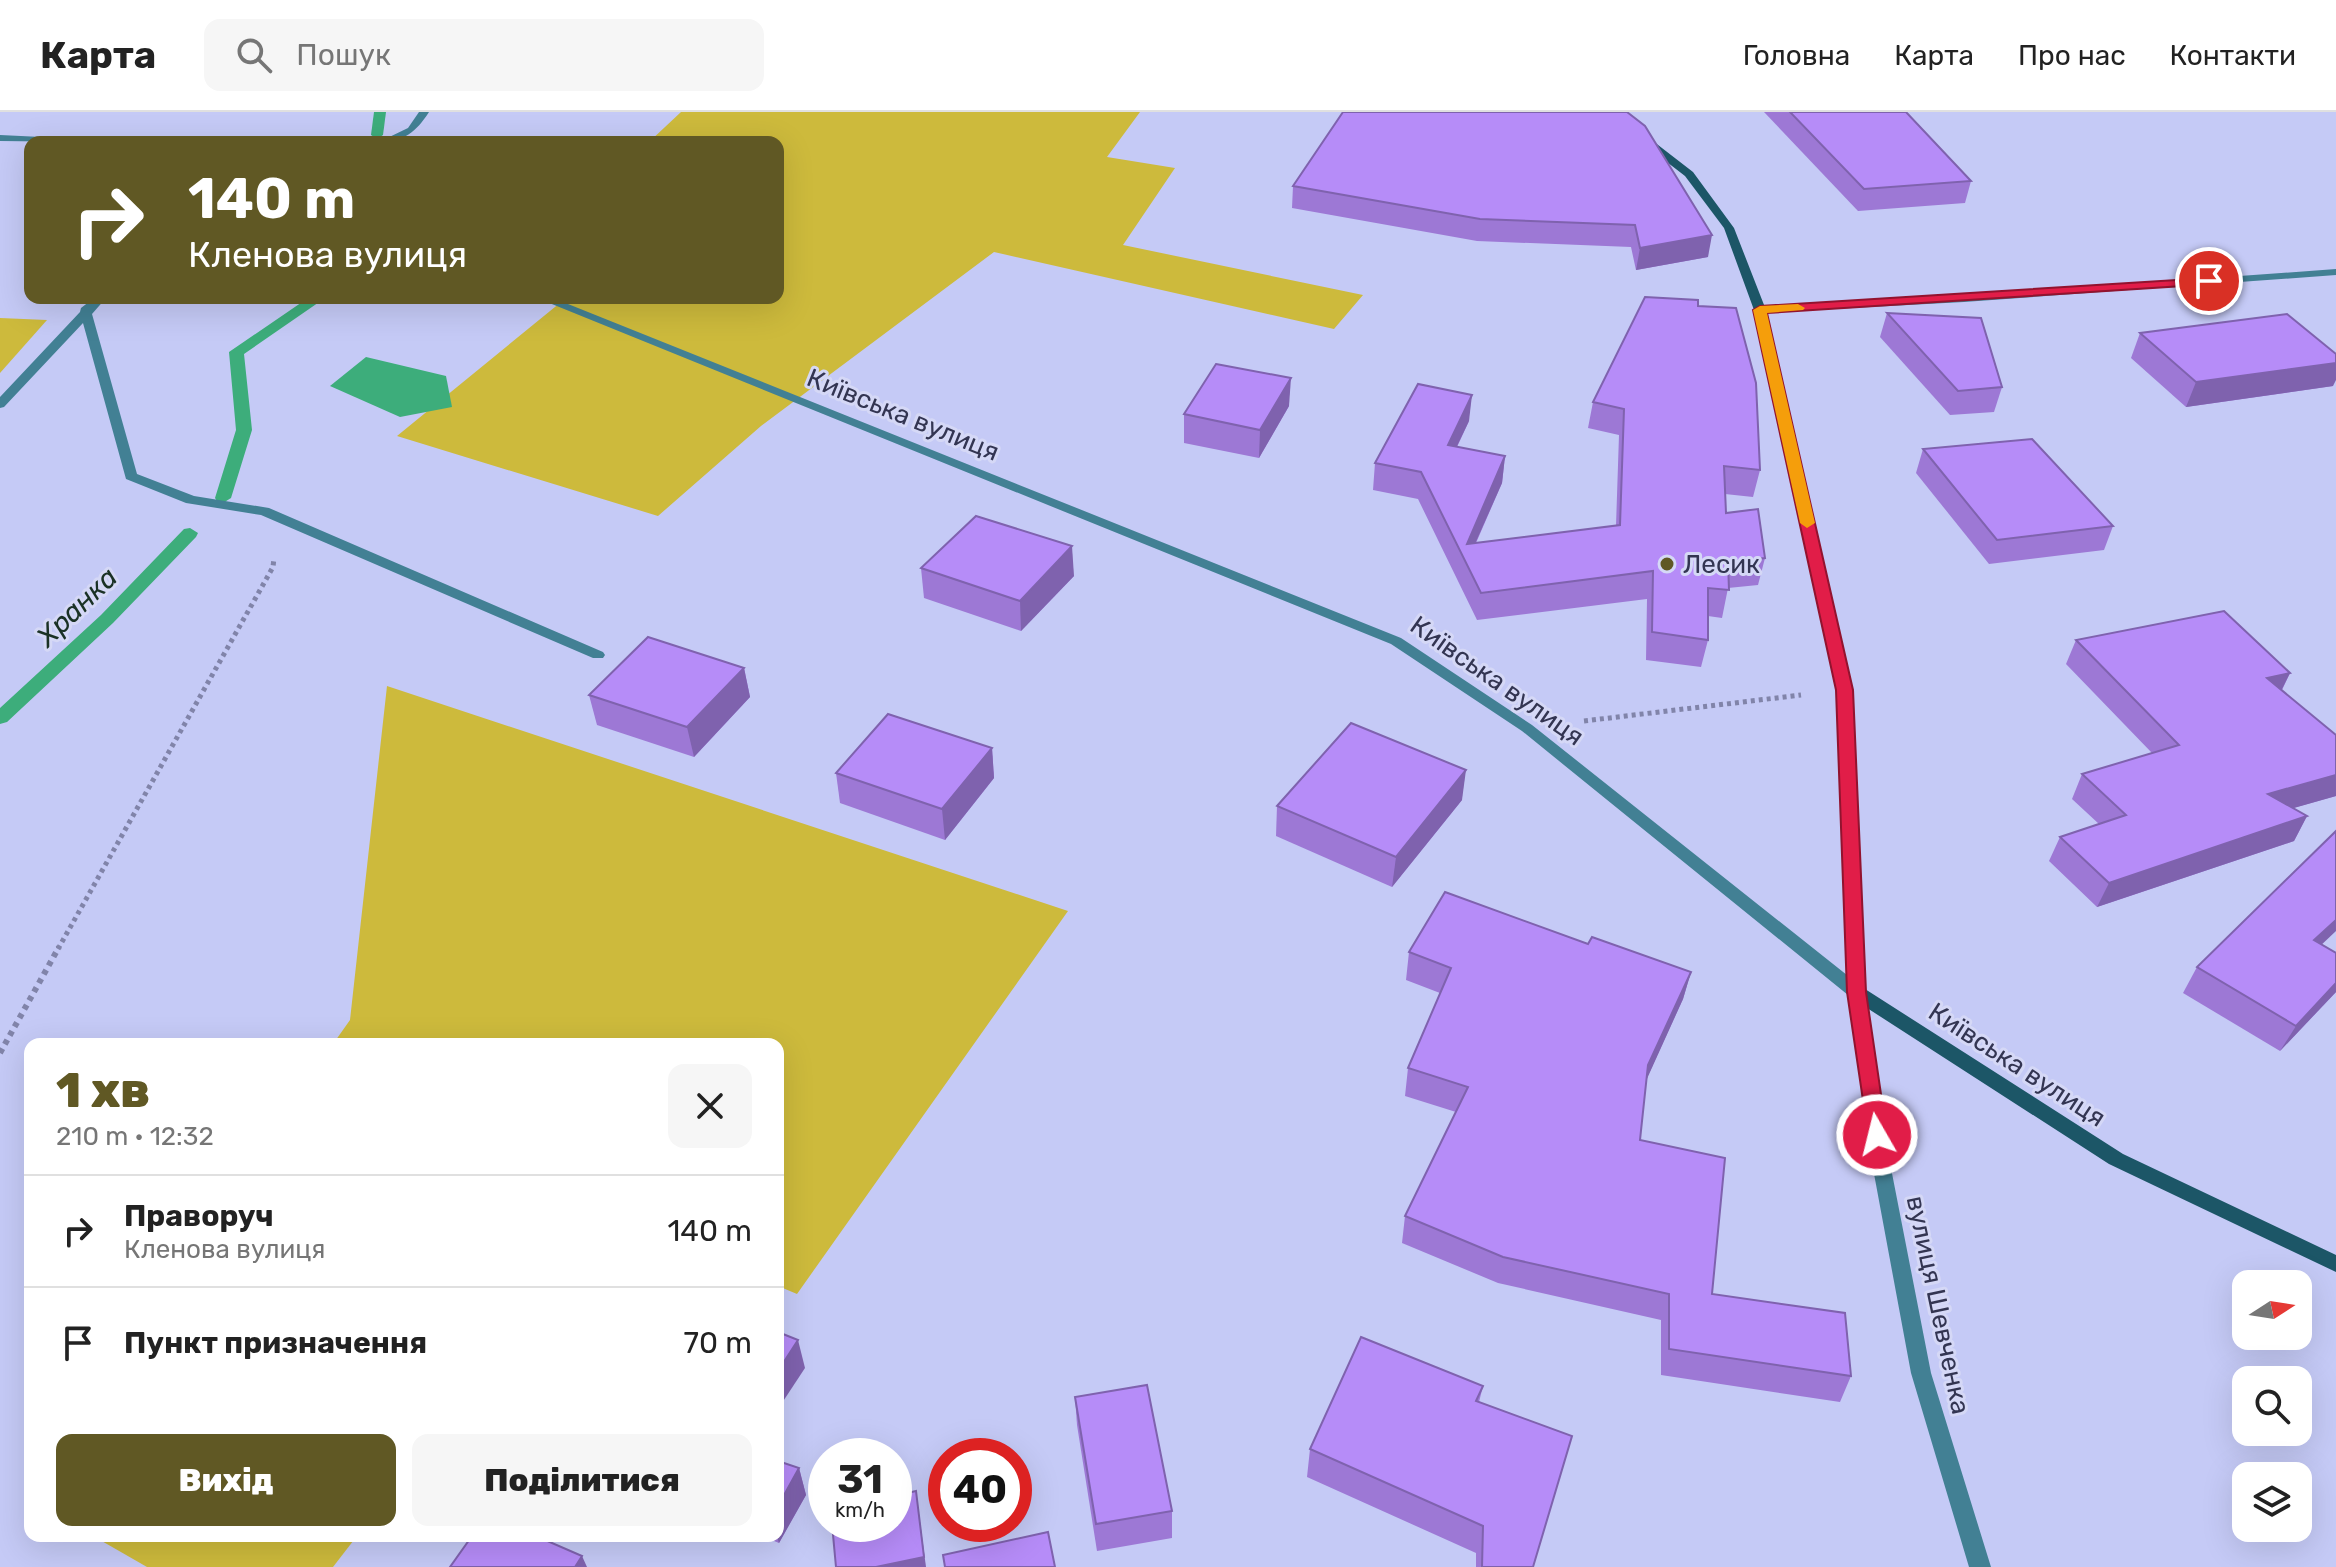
<!DOCTYPE html>
<html lang="uk">
<head>
<meta charset="utf-8">
<style>
  :root { --surface:#fff; --page:#f6f6f6; --text:#222; --muted:#767676; --line:#e0e0e0; --accent:#605824 }
  body { margin:0; font-family:Rubik,sans-serif; background:var(--page); color:var(--text); height:100vh; display:flex; flex-direction:column; font-size:30px; white-space:nowrap }
  * { box-sizing:border-box; margin:0 }
  p { font-size:26px; color:var(--muted) }
  .icon { flex:none; width:44px; height:44px; fill:none; stroke:currentColor; stroke-width:2; stroke-linecap:round; stroke-linejoin:round }
  .map { position:relative; flex:1; overflow:hidden }
  .panel { position:absolute; left:24px; top:926px; width:760px; height:504px; display:flex; flex-direction:column; background:var(--surface); border-radius:16px; box-shadow:0 8px 32px #0002 }
  .panel>* { flex:none }
  .hud { position:absolute; left:24px; top:24px; width:760px; height:168px; border-radius:16px; box-shadow:0 8px 32px #0002; background:#605824; color:#fff; overflow:hidden }
  .needle { width:52px; rotate:78deg }
  .tools { position:absolute; left:2232px; top:1158px; display:grid; gap:16px }
  .tools a { display:grid; place-items:center; width:80px; height:80px; border-radius:16px; background:var(--surface); box-shadow:0 8px 32px #0002; font-size:40px }
  .speed { position:absolute; left:808px; top:1326px; display:flex; gap:16px; font-size:40px; font-weight:700; text-align:center }
  .speed>* { display:grid; place-content:center; width:104px; height:104px; border-radius:50%; background:var(--surface); box-shadow:0 8px 32px #0002; line-height:1 }
  .speed small { font-size:20px; font-weight:400 }
  .speed .limit { border:12px solid #d22; background:#fff; color:#111 }
  .pin { position:absolute; display:grid; place-items:center; width:68px; height:68px; color:#fff; margin:-34px; border:4px solid #fff; border-radius:50%; box-shadow:0 2px 8px #0007 }
  .me { position:absolute; width:88px; margin:-44px; rotate:352deg; stroke-linejoin:round; filter:drop-shadow(0 0 6px #0008) }
  .turn { display:flex; align-items:center; gap:28px; height:168px; padding:0 32px; font-size:36px }
  .turn .icon { width:104px; height:104px; stroke-width:2.5 }
  .turn b { display:block; font-size:56px; line-height:68px }
  .round { display:grid; place-items:center; flex:none; width:84px; height:84px; border-radius:16px; background:var(--page) }
  .summary { display:flex; align-items:center; justify-content:space-between; height:136px; padding:0 32px }
  h1 { font-size:48px; font-weight:800; line-height:60px; color:var(--accent) }
  .cta { display:flex; gap:16px; margin-top:auto; padding:16px 32px }
  .cta a { flex:1; height:92px; border-radius:16px; background:var(--accent); color:#fff; font-size:32px; font-weight:800; line-height:92px; text-align:center }
  .cta a+a { background:var(--page); color:var(--text) }
  ul { padding:0; list-style:none }
  li { display:flex; align-items:center; gap:24px; height:112px; padding:0 32px; border-top:2px solid var(--line) }
  li div { flex:1 }
  li b { display:block; font-size:30px }
  li em { font-style:normal }
  header { display:flex; align-items:center; gap:48px; box-sizing:border-box; height:112px; padding:0 40px; background:var(--surface); border-bottom:2px solid var(--line) }
  header strong { font-size:38px }
  nav { display:flex; gap:44px; margin-inline-start:auto; font-size:28px }
  .search { width:560px; height:72px; background:var(--page); display:flex; align-items:center; gap:20px; box-sizing:border-box; padding:0 28px; border-radius:16px; color:var(--muted); font-size:30px }
  .map>svg:first-child { display:block }
  .green { fill:#cdba3c }
  .water { fill:#3dad7b }
  .lines { fill:none; stroke-linecap:round; stroke-linejoin:round }
  .stream { fill:#3dad7b; fill-rule:evenodd }
  .path-far1 { stroke:#8184a9; stroke-width:5; stroke-dasharray:4 4; stroke-linecap:butt }
  .path { stroke:#8184a9; stroke-width:6; stroke-dasharray:5 5; stroke-linecap:butt }
  .minor { fill:#428094; fill-rule:evenodd }
  .tertiary { fill:#428094; fill-rule:evenodd }
  .secondary { fill:#1c5667; fill-rule:evenodd }
  .wall { fill:#9d78d5 }
  .shaded-wall { fill:#7f62ae }
  .building { fill:#b68cf8; stroke:#7f62ae; stroke-width:2 }
  .route { fill:#e11d48; stroke:#92132f; stroke-width:2 }
  .slow { fill:#f59e0b }
  .poi-dot { fill:#605824; stroke:#d5d8f6; stroke-width:3 }
  .labels { text-anchor:middle; dominant-baseline:central; stroke-width:6; stroke-linejoin:round; paint-order:stroke }
  .street-label { font-size:26px; fill:#333552; stroke:#d5d8f6 }
  .poi-label { font-size:26px; fill:#333552; stroke:#d5d8f6; text-anchor:start }
  .water-label { font-size:28px; font-style:italic; fill:#1a3125; stroke:#d5d8f6 }
</style>
</head>
<body>
<header>
<strong>Карта</strong>
<div class="search"><svg class="icon" aria-label="search" viewBox="0 0 24 24"><circle cx="10" cy="10" r="6"/><path d="M15 15l6 6"/></svg>Пошук</div>
<nav><a>Головна</a><a>Карта</a><a>Про нас</a><a>Контакти</a></nav>
</header>
<div class="map">
<svg width="2336" height="1455" viewBox="0 0 2336 1455">
  <rect width="100%" height="100%" fill="#c5caf6"/>
  <g class="green">
    <path d="M681 0H1140L1107 45 1175 56 1123 133 1363 183 1334 217 994 140 761 314 658 404 397 324 566 186H778V30H649Z"/>
    <path d="M0 206 47 208 0 261Z"/>
    <path d="M387 574 1068 799 797 1182 778 1174V932H333L350 908Z"/>
    <path d="M93 1424H357L333 1455H147Z"/>
  </g>
  <path class="water" d="M366 245 446 264 452 295 400 305 330 274Z"/>
  <g class="lines">
    <g class="stream">
      <path d="M374 0H386L383 23 377 27 371 23Z"/>
      <path d="M308 186H325L244 242 252 318 231 386 223 391 217 389 215 386 236 318 229 240Z"/>
      <path d="M190 416 198 421 196 425 113 511 7 610 0 612V596L101 503 184 417Z"/>
    </g>
    <g class="path-far1">
      <path d="M1584 609 1801 583"/>
      <path d="M58 837 273 455 274 446"/>
    </g>
    <path class="path" d="M0 941 59 835"/>
    <g class="minor">
      <path d="M419 0H429C416 20 404 30 379 30L408 16Z"/>
      <path d="M2336 157V163L1964 190 1760 201 1754 198 1760 195 1964 184Z"/>
      <path d="M94 186H106L92 202 137 362 194 384 269 396 603 540 605 543 603 546H593L261 403 186 391 126 367 83 211 4 295 0 296V285L80 200 81 196Z"/>
    </g>
    <g class="tertiary">
      <path d="M0 23 83 27 88 30 0 29Z"/>
      <path d="M537 186H553L1401 526 1532 613 1862 875 1890 1051 1931 1261 1991 1455H1969L1911 1261 1872 1051 1848 883 1522 619 1391 532Z"/>
    </g>
    <path class="secondary" d="M1641 26H1649L1693 60 1734 116 1766 198 1851 578 1865 877 2123 1042 2336 1143V1160L2109 1052 1850 885 1847 880 1837 578 1754 198 1724 116 1685 64 1641 30Z"/>
  </g>
  <g class="wall">
    <path d="M1627 0 1708 145 1636 158 1631 135 1477 129 1292 96 1293 74Z"/>
    <path d="M1764 0H1906L1971 69 1965 91 1858 99Z"/>
    <path d="M1698 194 1760 358 1753 385 1725 382 1726 401 1765 446 1758 473 1728 476 1722 506 1708 504V528L1701 555 1646 548 1647 487 1477 508 1418 387 1373 378 1375 351 1469 309 1457 335 1505 344 1502 371 1476 431 1616 414 1619 323 1588 316 1593 290Z"/>
    <path d="M1887 201 2002 275 1994 300 1950 303 1880 225Z"/>
    <path d="M2140 221 2333 274 2186 295 2131 246Z"/>
    <path d="M1289 294 1259 346 1184 331V302Z"/>
    <path d="M1923 337 2113 414 2104 438 1989 452 1916 361Z"/>
    <path d="M921 456 1074 464 1021 519 924 486Z"/>
    <path d="M2076 528 2290 561 2282 578 2336 684 2293 696 2307 704 2294 729 2097 795 2049 749 2060 725 2099 712 2072 687 2082 662 2152 641 2066 552Z"/>
    <path d="M744 556 750 585 694 645 597 613 589 583Z"/>
    <path d="M992 636 994 666 945 728 840 691 836 661Z"/>
    <path d="M1462 688 1392 775 1276 724 1277 694Z"/>
    <path d="M1588 832 1691 860 1683 887 1646 968 1640 1028 1712 1182 1851 1264 1840 1290 1661 1263V1208L1498 1171 1402 1131 1405 1104 1456 1000 1405 984 1408 956 1440 881 1406 868 1409 840Z"/>
    <path d="M2321 833 2336 880 2280 939 2183 881 2197 855Z"/>
    <path d="M1483 1274 1479 1290 1534 1455H1476V1441L1307 1365 1310 1337Z"/>
    <path d="M1075 1285 1172 1399V1426L1097 1439 1077 1313Z"/>
    <path d="M799 1356 806 1383 779 1431 762 1424H778Z"/>
  </g>
  <g class="shaded-wall">
    <path d="M1712 123 1708 145 1636 158 1640 136Z"/>
    <path d="M2336 251V268L2333 274 2186 295 2196 270Z"/>
    <path d="M1291 266 1289 294 1259 346 1260 318Z"/>
    <path d="M1472 283 1469 309 1445 359 1448 333Z"/>
    <path d="M1505 344 1502 371 1466 452 1467 432Z"/>
    <path d="M1072 434 1074 464 1021 519 1020 489Z"/>
    <path d="M744 556 750 585 694 645 687 615Z"/>
    <path d="M2290 561 2278 585 2267 566Z"/>
    <path d="M992 636 994 666 945 728 942 697Z"/>
    <path d="M1466 658 1462 688 1392 775 1396 745Z"/>
    <path d="M2336 663V684L2255 707 2268 682Z"/>
    <path d="M2307 704 2294 729 2097 795 2109 771Z"/>
    <path d="M2336 808V819L2299 854 2314 828Z"/>
    <path d="M1691 860 1683 887 1641 980 1648 953Z"/>
    <path d="M2336 871V880L2280 939 2296 914Z"/>
    <path d="M798 1228 805 1256 778 1297V1259Z"/>
    <path d="M799 1356 806 1383 779 1431 777 1424 778 1394Z"/>
    <path d="M916 1379 926 1455H876Z"/>
    <path d="M582 1444 587 1455H575Z"/>
  </g>
  <g class="building">
    <path d="M1343 0H1627L1645 14 1712 123 1640 136 1635 113 1480 107 1293 74Z"/>
    <path d="M1790 0H1906L1971 69 1864 77Z"/>
    <path d="M1645 185 1698 188V194L1736 196 1756 271 1760 358 1724 354 1726 401 1758 397 1765 446 1728 450 1729 478 1708 476V528L1652 520 1653 459 1481 481 1421 360 1375 351 1418 272 1472 283 1448 333 1505 344 1467 432 1620 413 1624 297 1593 290Z"/>
    <path d="M1887 201 1981 206 2002 275 1958 279Z"/>
    <path d="M2287 202 2336 242V251L2196 270 2140 221Z"/>
    <path d="M1216 252 1291 266 1260 318 1184 302Z"/>
    <path d="M2032 327 2113 414 1997 428 1923 337Z"/>
    <path d="M976 404 1072 434 1020 489 921 456Z"/>
    <path d="M2224 499 2290 561 2267 566 2336 623V663L2268 682 2307 704 2109 771 2060 725 2126 703 2082 662 2179 633 2076 528Z"/>
    <path d="M648 525 744 556 687 615 589 583Z"/>
    <path d="M888 602 992 636 942 697 836 661Z"/>
    <path d="M1351 611 1466 658 1396 745 1277 694Z"/>
    <path d="M2336 719V808L2314 828 2336 841V871L2296 914 2197 855Z"/>
    <path d="M1445 780 1588 832 1592 825 1691 860 1648 953 1640 1028 1725 1046 1712 1182 1845 1201 1851 1264 1669 1237V1182L1503 1145 1405 1104 1468 975 1408 956 1451 856 1409 840Z"/>
    <path d="M778 1220 798 1228 778 1259Z"/>
    <path d="M1361 1225 1483 1274 1476 1289 1572 1324 1533 1455H1482L1483 1414 1310 1337Z"/>
    <path d="M1147 1273 1172 1399 1096 1412 1075 1285Z"/>
    <path d="M778 1349 799 1356 778 1394Z"/>
    <path d="M916 1379 924 1445 876 1455H836L832 1412H894V1384Z"/>
    <path d="M1048 1420 1055 1455H945L943 1443Z"/>
    <path d="M472 1424H536L582 1444 575 1455H450Z"/>
  </g>
  <path class="route" d="M2209 166 2214 167V172L1767 201 1853 578 1866 880 1887 1023 1884 1029H1869L1847 880 1836 578 1753 198 1760 194Z"/>
  <path class="slow" d="M1798 192 1805 196 1803 198 1767 201 1815 411 1807 416 1800 411 1753 198 1760 194Z"/>
  <circle class="poi-dot" cx="1667" cy="452" r="8"/>
  <g class="labels">
    <g class="street-label">
      <text transform="translate(903 303) rotate(22)">Київська вулиця</text>
      <text transform="translate(1497 569) rotate(35)">Київська вулиця</text>
      <text transform="translate(2017 953) rotate(33)">Київська вулиця</text>
      <text transform="translate(1938 1193) rotate(78)">вулиця Шевченка</text>
    </g>
    <g class="poi-label">
      <text x="1683" y="452">Лесик</text>
    </g>
    <g class="water-label">
      <text transform="translate(77 495) rotate(-44)">Хранка</text>
    </g>
  </g>
</svg>
<div class="tools">
<a><svg class="needle" viewBox="-14 -14 28 28"><path d="M0-13l5 13h-10z" fill="#e53935"/><path d="M0 13l5-13h-10z" fill="#767676"/></svg></a>
<a><svg class="icon" aria-label="search" viewBox="0 0 24 24"><circle cx="10" cy="10" r="6"/><path d="M15 15l6 6"/></svg></a>
<a><svg class="icon" aria-label="layers" viewBox="0 0 24 24"><path d="M12 4l9 5-9 5-9-5zM3 14l9 5 9-5"/></svg></a>
</div>
<div class="speed"><div>31<small>km/h</small></div><div class="limit">40</div></div>
<div class="pin" style="left:2209px;top:169px;background:#d93025"><svg class="icon" aria-label="arrive" viewBox="0 0 24 24"><path d="M6 21V4h12l-3 4 3 4H6"/></svg></div>
<svg class="me" style="left:1877px;top:1023px" viewBox="-20 -20 40 40"><circle r="17" fill="#e11d48" stroke="#fff" stroke-width="3"/><path d="M0-11L8 9 0 5-8 9z" fill="#fff"/></svg>
<div class="hud">
<div class="turn"><svg class="icon" aria-label="right" viewBox="0 0 24 24"><path d="M7 20v-9h11M14 6l5 5-5 5"/></svg><div><b>140 m</b>Кленова вулиця</div></div>
</div>
<section class="panel">
<div class="summary"><div><h1>1 хв</h1><p>210 m · 12:32</p></div><a class="round"><svg class="icon" aria-label="close" viewBox="0 0 24 24"><path d="M6 6l12 12M18 6L6 18"/></svg></a></div>
<ul>
<li><svg class="icon" aria-label="right" viewBox="0 0 24 24"><path d="M7 20v-9h11M14 6l5 5-5 5"/></svg><div><b>Праворуч</b><p>Кленова вулиця</p></div><em>140 m</em></li>
<li><svg class="icon" aria-label="arrive" viewBox="0 0 24 24"><path d="M6 21V4h12l-3 4 3 4H6"/></svg><div><b>Пункт призначення</b></div><em>70 m</em></li>
</ul>
<div class="cta"><a>Вихід</a><a>Поділитися</a></div>
</section>
</div>
</body>
</html>
